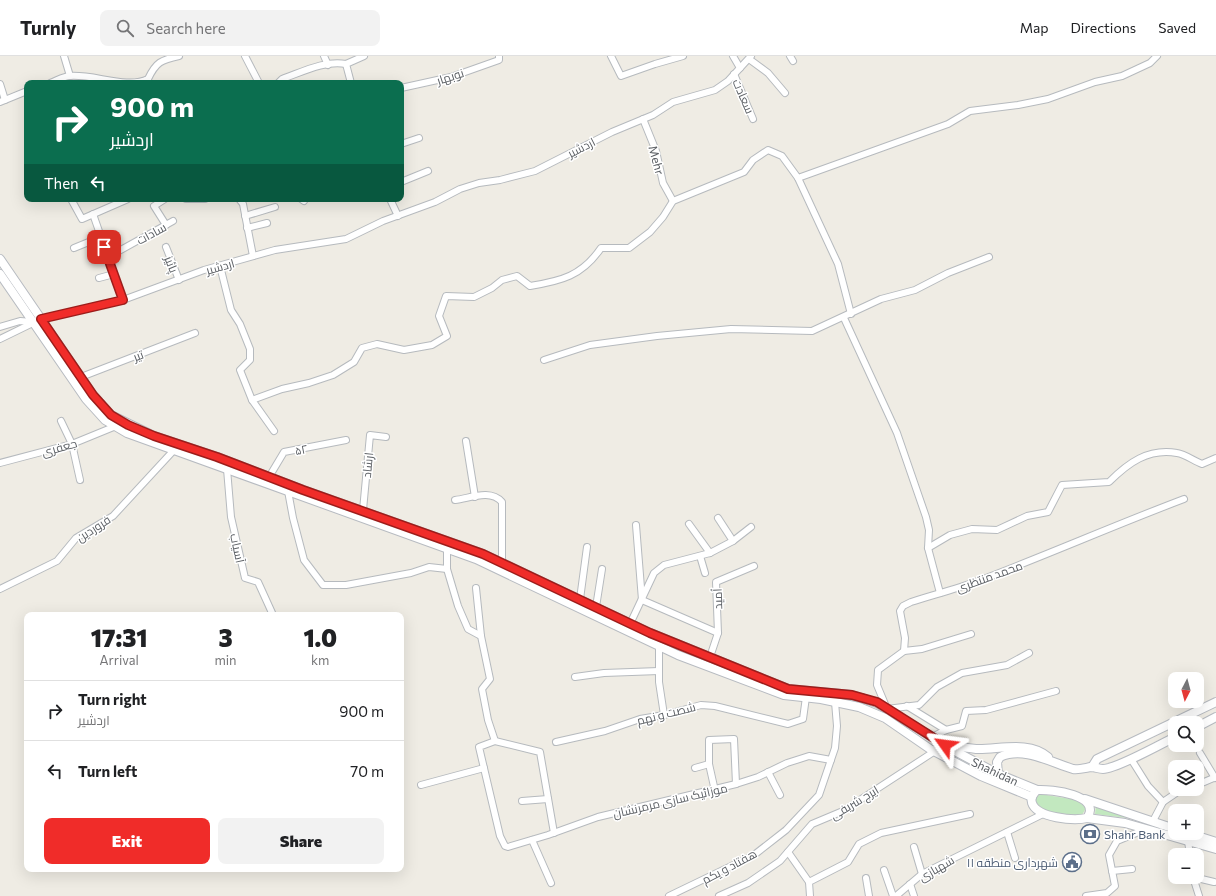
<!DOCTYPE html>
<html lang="en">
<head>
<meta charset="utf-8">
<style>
  :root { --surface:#fff; --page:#f2f2f2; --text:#202124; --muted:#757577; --line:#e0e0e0; --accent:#f02c29 }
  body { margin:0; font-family:Commissioner,Cairo,sans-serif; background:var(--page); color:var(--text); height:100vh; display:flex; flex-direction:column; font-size:15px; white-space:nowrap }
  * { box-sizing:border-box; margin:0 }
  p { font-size:13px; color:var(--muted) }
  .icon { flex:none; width:22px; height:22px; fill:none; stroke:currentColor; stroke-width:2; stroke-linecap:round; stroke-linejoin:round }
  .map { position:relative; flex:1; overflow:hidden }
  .details { position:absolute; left:24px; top:556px; width:380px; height:260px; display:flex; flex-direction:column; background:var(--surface); border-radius:8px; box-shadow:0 4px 16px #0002 }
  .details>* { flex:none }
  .hud { position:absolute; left:24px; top:24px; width:380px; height:122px; border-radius:8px; box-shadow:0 4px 16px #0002; background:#0b6e4f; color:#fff; overflow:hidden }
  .needle { width:26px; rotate:186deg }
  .controls { position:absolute; left:1168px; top:616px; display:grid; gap:8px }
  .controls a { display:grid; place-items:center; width:36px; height:36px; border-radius:8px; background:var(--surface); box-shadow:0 4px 16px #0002; font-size:20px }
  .pin { position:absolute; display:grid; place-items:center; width:34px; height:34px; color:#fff; margin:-17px; border-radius:8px; box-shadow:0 2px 6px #0006 }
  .me { position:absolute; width:44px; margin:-22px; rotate:301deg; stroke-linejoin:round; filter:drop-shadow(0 0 3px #0008) }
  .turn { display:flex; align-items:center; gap:14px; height:84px; padding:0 20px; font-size:18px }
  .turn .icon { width:52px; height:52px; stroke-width:2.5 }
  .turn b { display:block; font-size:28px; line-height:34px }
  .then { display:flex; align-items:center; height:38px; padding:0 20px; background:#0003; gap:8px; font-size:15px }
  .eta { display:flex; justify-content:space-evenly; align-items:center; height:68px; text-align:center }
  .eta b { font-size:24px; font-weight:800; line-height:28px }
  .primary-button { display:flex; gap:8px; margin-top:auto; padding:8px 20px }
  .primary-button a { flex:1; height:46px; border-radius:8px; background:var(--accent); color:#fff; font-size:16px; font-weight:800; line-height:46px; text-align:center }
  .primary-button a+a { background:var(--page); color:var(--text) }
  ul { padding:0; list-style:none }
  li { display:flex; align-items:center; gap:12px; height:60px; padding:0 20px; border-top:1px solid var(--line) }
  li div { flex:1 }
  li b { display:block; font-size:15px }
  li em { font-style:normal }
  header { display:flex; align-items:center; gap:24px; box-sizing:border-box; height:56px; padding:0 20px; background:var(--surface); border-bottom:1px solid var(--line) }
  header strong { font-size:19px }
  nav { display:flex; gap:22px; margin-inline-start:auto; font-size:14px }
  .search { width:280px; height:36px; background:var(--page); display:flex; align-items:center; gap:10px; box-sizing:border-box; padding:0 14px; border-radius:8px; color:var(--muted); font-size:15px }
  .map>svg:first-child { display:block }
  .grass { fill:#c2e8bf }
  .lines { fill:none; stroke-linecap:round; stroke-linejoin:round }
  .street-casing { stroke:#b6babe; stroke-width:8 }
  .secondary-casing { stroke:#b7bbc1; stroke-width:10 }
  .street { stroke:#fff; stroke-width:6 }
  .secondary { stroke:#fff; stroke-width:8 }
  .route-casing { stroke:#9c1d1b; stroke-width:10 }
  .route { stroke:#f02c29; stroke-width:7 }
  .labels { text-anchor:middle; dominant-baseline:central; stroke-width:3; stroke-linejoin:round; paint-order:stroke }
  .street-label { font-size:12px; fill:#5c6065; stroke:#fff }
  .service-label { font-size:12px; fill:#4e5e75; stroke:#fff; text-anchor:start }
</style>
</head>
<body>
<header>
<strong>Turnly</strong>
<div class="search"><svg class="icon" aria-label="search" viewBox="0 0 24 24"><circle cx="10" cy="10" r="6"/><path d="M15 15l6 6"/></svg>Search here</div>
<nav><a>Map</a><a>Directions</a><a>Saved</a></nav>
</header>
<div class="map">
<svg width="1216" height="840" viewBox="0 0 1216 840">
  <rect width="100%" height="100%" fill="#efece4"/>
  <g class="grass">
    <path d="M1040 738 1077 744 1086 752 1082 759H1076C1062 757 1040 758 1035 743Z"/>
    <path d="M1096 749 1127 762 1095 758Z"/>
  </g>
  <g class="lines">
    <defs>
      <g id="street">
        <path d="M64 0 70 20"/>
        <path d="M245 0 259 27"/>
        <path d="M324 0 328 9"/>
        <path d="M611 0 621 20 655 8 683 0"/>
        <path d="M733 0 740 12"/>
        <path d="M790 0 793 5"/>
        <path d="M749 3 768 17 785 37"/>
        <path d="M734 18 753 63"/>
        <path d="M50 27C56 25 64 20 70 20 94 18 127 33 148 23 156 6 161 4 179 0"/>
        <path d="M278 27 282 23C302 16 325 4 346 8"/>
        <path d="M351 27 346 8 364 0"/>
        <path d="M0 28 5 44"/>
        <path d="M401 32 451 21 499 4V0"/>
        <path d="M0 46 27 35"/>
        <path d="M643 63 656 95 663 127 673 145"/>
        <path d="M401 88 419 82"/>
        <path d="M798 122 838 208 851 258"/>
        <path d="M401 126 428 115"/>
        <path d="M71 143 82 163 128 143"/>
        <path d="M165 143 154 150 166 169"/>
        <path d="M186 143H205"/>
        <path d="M239 143 243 148 253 200"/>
        <path d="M301 143 304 145"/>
        <path d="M390 143 398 160"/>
        <path d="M93 158 123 244"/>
        <path d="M245 160 275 151"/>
        <path d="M247 172 267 167"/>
        <path d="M166 191 179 224"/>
        <path d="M74 192 101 181"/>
        <path d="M108 201 173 165"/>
        <path d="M220 210 231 254 240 268 250 293V304L240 314 252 344 274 375"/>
        <path d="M99 222 114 218"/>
        <path d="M844 262 897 377 926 461 929 474 928 492 940 537"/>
        <path d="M0 271 20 265 33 266"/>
        <path d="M0 283 41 263 123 244 204 214 275 194 346 183 383 165 435 146 460 133 479 127 500 124 535 115 612 76 653 59 673 46 715 34 728 25 751 0"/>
        <path d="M544 304 590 289 657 280 731 273 812 275 881 243 915 234 948 217 989 201"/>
        <path d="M81 321 195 277"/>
        <path d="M252 344 282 333 309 327 333 319 354 306 362 292 377 288 404 294 432 289 447 280 439 260 446 240 474 241 492 232 502 224 517 220 530 230C561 225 582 220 601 192H629L650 176 663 161 673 145 744 116 753 104 768 94 782 100 798 122 948 68 970 55 1018 49 1048 43 1095 26 1122 20 1150 7 1157 0"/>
        <path d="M61 365 72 388 80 424"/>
        <path d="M466 385 475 441"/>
        <path d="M0 407 72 388 116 370"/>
        <path d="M227 413 231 461 245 522 258 526 273 559"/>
        <path d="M269 421 284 396 346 384"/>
        <path d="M288 435 293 462 304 504 323 529H346L411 517 429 511 447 513"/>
        <path d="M455 444C471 442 490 433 502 446V506"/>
        <path d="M363 454 370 379 386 381"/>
        <path d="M718 462 733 485"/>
        <path d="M689 468 710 497"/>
        <path d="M636 469 642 544 718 577"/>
        <path d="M447 492V513L458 550 468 573 481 580 490 623 482 633 488 664 495 685"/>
        <path d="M928 492 950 479 972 473 997 474 1027 460 1048 456 1062 429 1109 426C1128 407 1148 392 1177 397 1185 398 1194 405 1202 408L1216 402"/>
        <path d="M700 500 705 517"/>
        <path d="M476 532 481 580"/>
        <path d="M0 533 57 505 76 482 113 460 174 394"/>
        <path d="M580 543 587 491"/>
        <path d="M596 551 602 513"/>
        <path d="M630 568 654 517 664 509 710 497 733 485 751 471"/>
        <path d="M659 590V626L664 659"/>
        <path d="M904 595 922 593 971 578"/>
        <path d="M1029 597 1007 609 962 617 937 631 919 649 887 653 877 629 878 614 904 595 905 582 900 555 903 550 911 546C933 539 956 533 978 525 1047 499 1115 469 1184 443"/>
        <path d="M710 601 718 577 716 526 754 510"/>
        <path d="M575 621 604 617 659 615"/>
        <path d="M907 650 946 674"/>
        <path d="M932 681 946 674 962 670 966 655 986 654 1056 635"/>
        <path d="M495 685 479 691 500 780 505 790 508 791 548 779 598 761 736 728 758 721 787 707 809 700 831 704"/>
        <path d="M495 685 540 696 554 777"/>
        <path d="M556 686 605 675 640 663 664 659 701 649 715 650 788 668 803 663 806 641"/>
        <path d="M1200 697 1215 722"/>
        <path d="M1131 703 1148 730 1163 746"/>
        <path d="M695 712 709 708"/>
        <path d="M768 716 780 739"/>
        <path d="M421 729 484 712"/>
        <path d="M1197 729 1216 721"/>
        <path d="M715 735 709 708V684L734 683 736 728"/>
        <path d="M522 745 548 743"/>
        <path d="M1153 765 1163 746 1182 733"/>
        <path d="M1007 776 1015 802"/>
        <path d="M532 784 551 827"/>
        <path d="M1188 785 1190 799"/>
        <path d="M914 791 922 818"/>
        <path d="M788 796 809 826"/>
        <path d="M884 814 893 840"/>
        <path d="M1112 815 1132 813"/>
        <path d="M1193 821 1214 826"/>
        <path d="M1193 821 1199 840"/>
        <path d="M866 822 869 840"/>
        <path d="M910 828 914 840"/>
        <path d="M669 840 754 799 786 774 819 739 835 692 837 670 835 646"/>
        <path d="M719 840 748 827 780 805 812 768 843 755 935 695"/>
        <path d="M810 840 809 826 848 806 859 788 881 777 970 758"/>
        <path d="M896 840 922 818 1043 758"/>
        <path d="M1086 840 1107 837 1115 830 1109 799 1117 785 1146 773"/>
      </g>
      <g id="secondary">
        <path d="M0 203 93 339 111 359 154 380 217 401 303 434 483 498 650 577 788 633 852 639 877 647 953 694 998 718 1037 734"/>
        <path d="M0 218 86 343 105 364 127 377 476 503 678 599 784 639 821 643 859 651 885 662 930 693 981 720 1032 741"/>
        <path d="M1197 671 1216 661"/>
        <path d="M948 690C957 690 966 692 976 693 998 694 1029 684 1048 701"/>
        <path d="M1092 711 1097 703 1216 646"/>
        <path d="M998 718 997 706 1000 701C1023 690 1050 706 1073 713 1078 714 1085 712 1091 711 1095 711 1099 713 1103 713 1116 713 1161 688 1175 681"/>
        <path d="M1037 734C1051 733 1103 739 1087 762 1074 765 1037 762 1032 747 1030 742 1033 738 1037 734Z"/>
        <path d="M1085 743 1175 773"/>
        <path d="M1087 762 1125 767 1216 793"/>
        <path d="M1188 777 1216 786"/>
      </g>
    </defs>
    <use href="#street" class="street-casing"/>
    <use href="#secondary" class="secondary-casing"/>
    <use href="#street" class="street"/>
    <use href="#secondary" class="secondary"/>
  </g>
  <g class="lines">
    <defs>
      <path id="route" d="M104 191 123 244 41 263 93 339 111 359 128 369 154 380 217 401 303 434 483 498 650 577 788 633 852 639 877 646 945 689"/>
    </defs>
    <use href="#route" class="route-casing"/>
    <use href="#route" class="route"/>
  </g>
  <defs>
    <symbol id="bank-ring" viewBox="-11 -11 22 22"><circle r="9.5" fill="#fff" stroke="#5c6f8a" stroke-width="1.5"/><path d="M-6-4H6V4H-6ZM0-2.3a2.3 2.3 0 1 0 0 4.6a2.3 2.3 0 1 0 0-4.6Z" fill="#5c6f8a"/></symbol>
    <symbol id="civic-ring" viewBox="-11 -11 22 22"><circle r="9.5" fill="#fff" stroke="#5c6f8a" stroke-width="1.5"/><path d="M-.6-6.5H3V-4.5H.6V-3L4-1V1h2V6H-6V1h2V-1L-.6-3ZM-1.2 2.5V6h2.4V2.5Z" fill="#5c6f8a"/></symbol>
  </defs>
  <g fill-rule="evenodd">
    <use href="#bank-ring" x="1079" y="767" width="22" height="22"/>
    <use href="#civic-ring" x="1061" y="795" width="22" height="22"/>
  </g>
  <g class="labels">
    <g class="street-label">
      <text transform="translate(450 20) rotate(-18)">نوبهار</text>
      <text transform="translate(744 40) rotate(67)">سعادت</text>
      <text transform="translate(581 91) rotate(-27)">اردشیر</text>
      <text transform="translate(657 104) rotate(75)">Mehr</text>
      <text transform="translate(151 177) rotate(-29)">سادات</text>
      <text transform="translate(172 208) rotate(68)">پائیز</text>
      <text transform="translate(220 210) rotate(-16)">اردشیر</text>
      <text transform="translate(138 299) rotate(-21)">تیر</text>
      <text transform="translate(59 391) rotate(-16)">جعفری</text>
      <text transform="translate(301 393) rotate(-11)">۵۲</text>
      <text transform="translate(367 409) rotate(-84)">ارشاد</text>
      <text transform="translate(93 472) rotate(-33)">فروردین</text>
      <text transform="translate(238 492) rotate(78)">آسیاب</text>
      <text transform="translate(989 520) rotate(-20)">محمد منتظری</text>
      <text transform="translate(717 543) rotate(-92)">اُمید</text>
      <text transform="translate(666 657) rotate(-14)">شصت و نهم</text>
      <text transform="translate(995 715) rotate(25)">Shahidan</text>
      <text transform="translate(670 744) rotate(-13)">موزائیک سازی مرمرنشان</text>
      <text transform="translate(854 746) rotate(-31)">ایرج شریفی</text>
      <text transform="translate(729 810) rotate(-28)">هفتاد و یکم</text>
      <text transform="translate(936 812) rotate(-30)">شهبازی</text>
    </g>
    <g class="service-label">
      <text x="1104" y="778">Shahr Bank</text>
      <text x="1058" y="806" text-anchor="end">شهرداری منطقه ۱۱</text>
    </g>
  </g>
</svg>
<div class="controls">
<a><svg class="needle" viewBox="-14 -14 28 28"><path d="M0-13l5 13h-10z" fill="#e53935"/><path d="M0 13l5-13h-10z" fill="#757577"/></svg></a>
<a><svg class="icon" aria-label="search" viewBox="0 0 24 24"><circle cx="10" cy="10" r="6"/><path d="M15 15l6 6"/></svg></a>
<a><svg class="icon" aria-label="layers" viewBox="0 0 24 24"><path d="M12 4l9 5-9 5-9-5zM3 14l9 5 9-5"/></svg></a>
<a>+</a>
<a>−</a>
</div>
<div class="pin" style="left:104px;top:191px;background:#d93025"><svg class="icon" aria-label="arrive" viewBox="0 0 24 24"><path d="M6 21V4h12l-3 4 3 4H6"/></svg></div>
<svg class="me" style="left:945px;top:689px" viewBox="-20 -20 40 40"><path d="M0-17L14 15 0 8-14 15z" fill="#f02c29" stroke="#fff" stroke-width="4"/></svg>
<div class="hud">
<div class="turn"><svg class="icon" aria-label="right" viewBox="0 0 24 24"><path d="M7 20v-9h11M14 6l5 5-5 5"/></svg><div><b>900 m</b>اردشیر</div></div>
<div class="then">Then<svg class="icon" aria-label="left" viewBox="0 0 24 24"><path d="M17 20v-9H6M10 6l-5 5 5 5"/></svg></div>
</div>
<section class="details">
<div class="eta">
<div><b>17:31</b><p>Arrival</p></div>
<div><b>3</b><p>min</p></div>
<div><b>1.0</b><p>km</p></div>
</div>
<ul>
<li><svg class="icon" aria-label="right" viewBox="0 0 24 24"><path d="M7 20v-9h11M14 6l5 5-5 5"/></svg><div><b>Turn right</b><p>اردشیر</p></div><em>900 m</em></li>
<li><svg class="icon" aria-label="left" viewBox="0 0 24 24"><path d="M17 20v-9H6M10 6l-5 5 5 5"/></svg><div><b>Turn left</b></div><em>70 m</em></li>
</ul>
<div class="primary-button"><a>Exit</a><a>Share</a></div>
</section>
</div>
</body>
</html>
